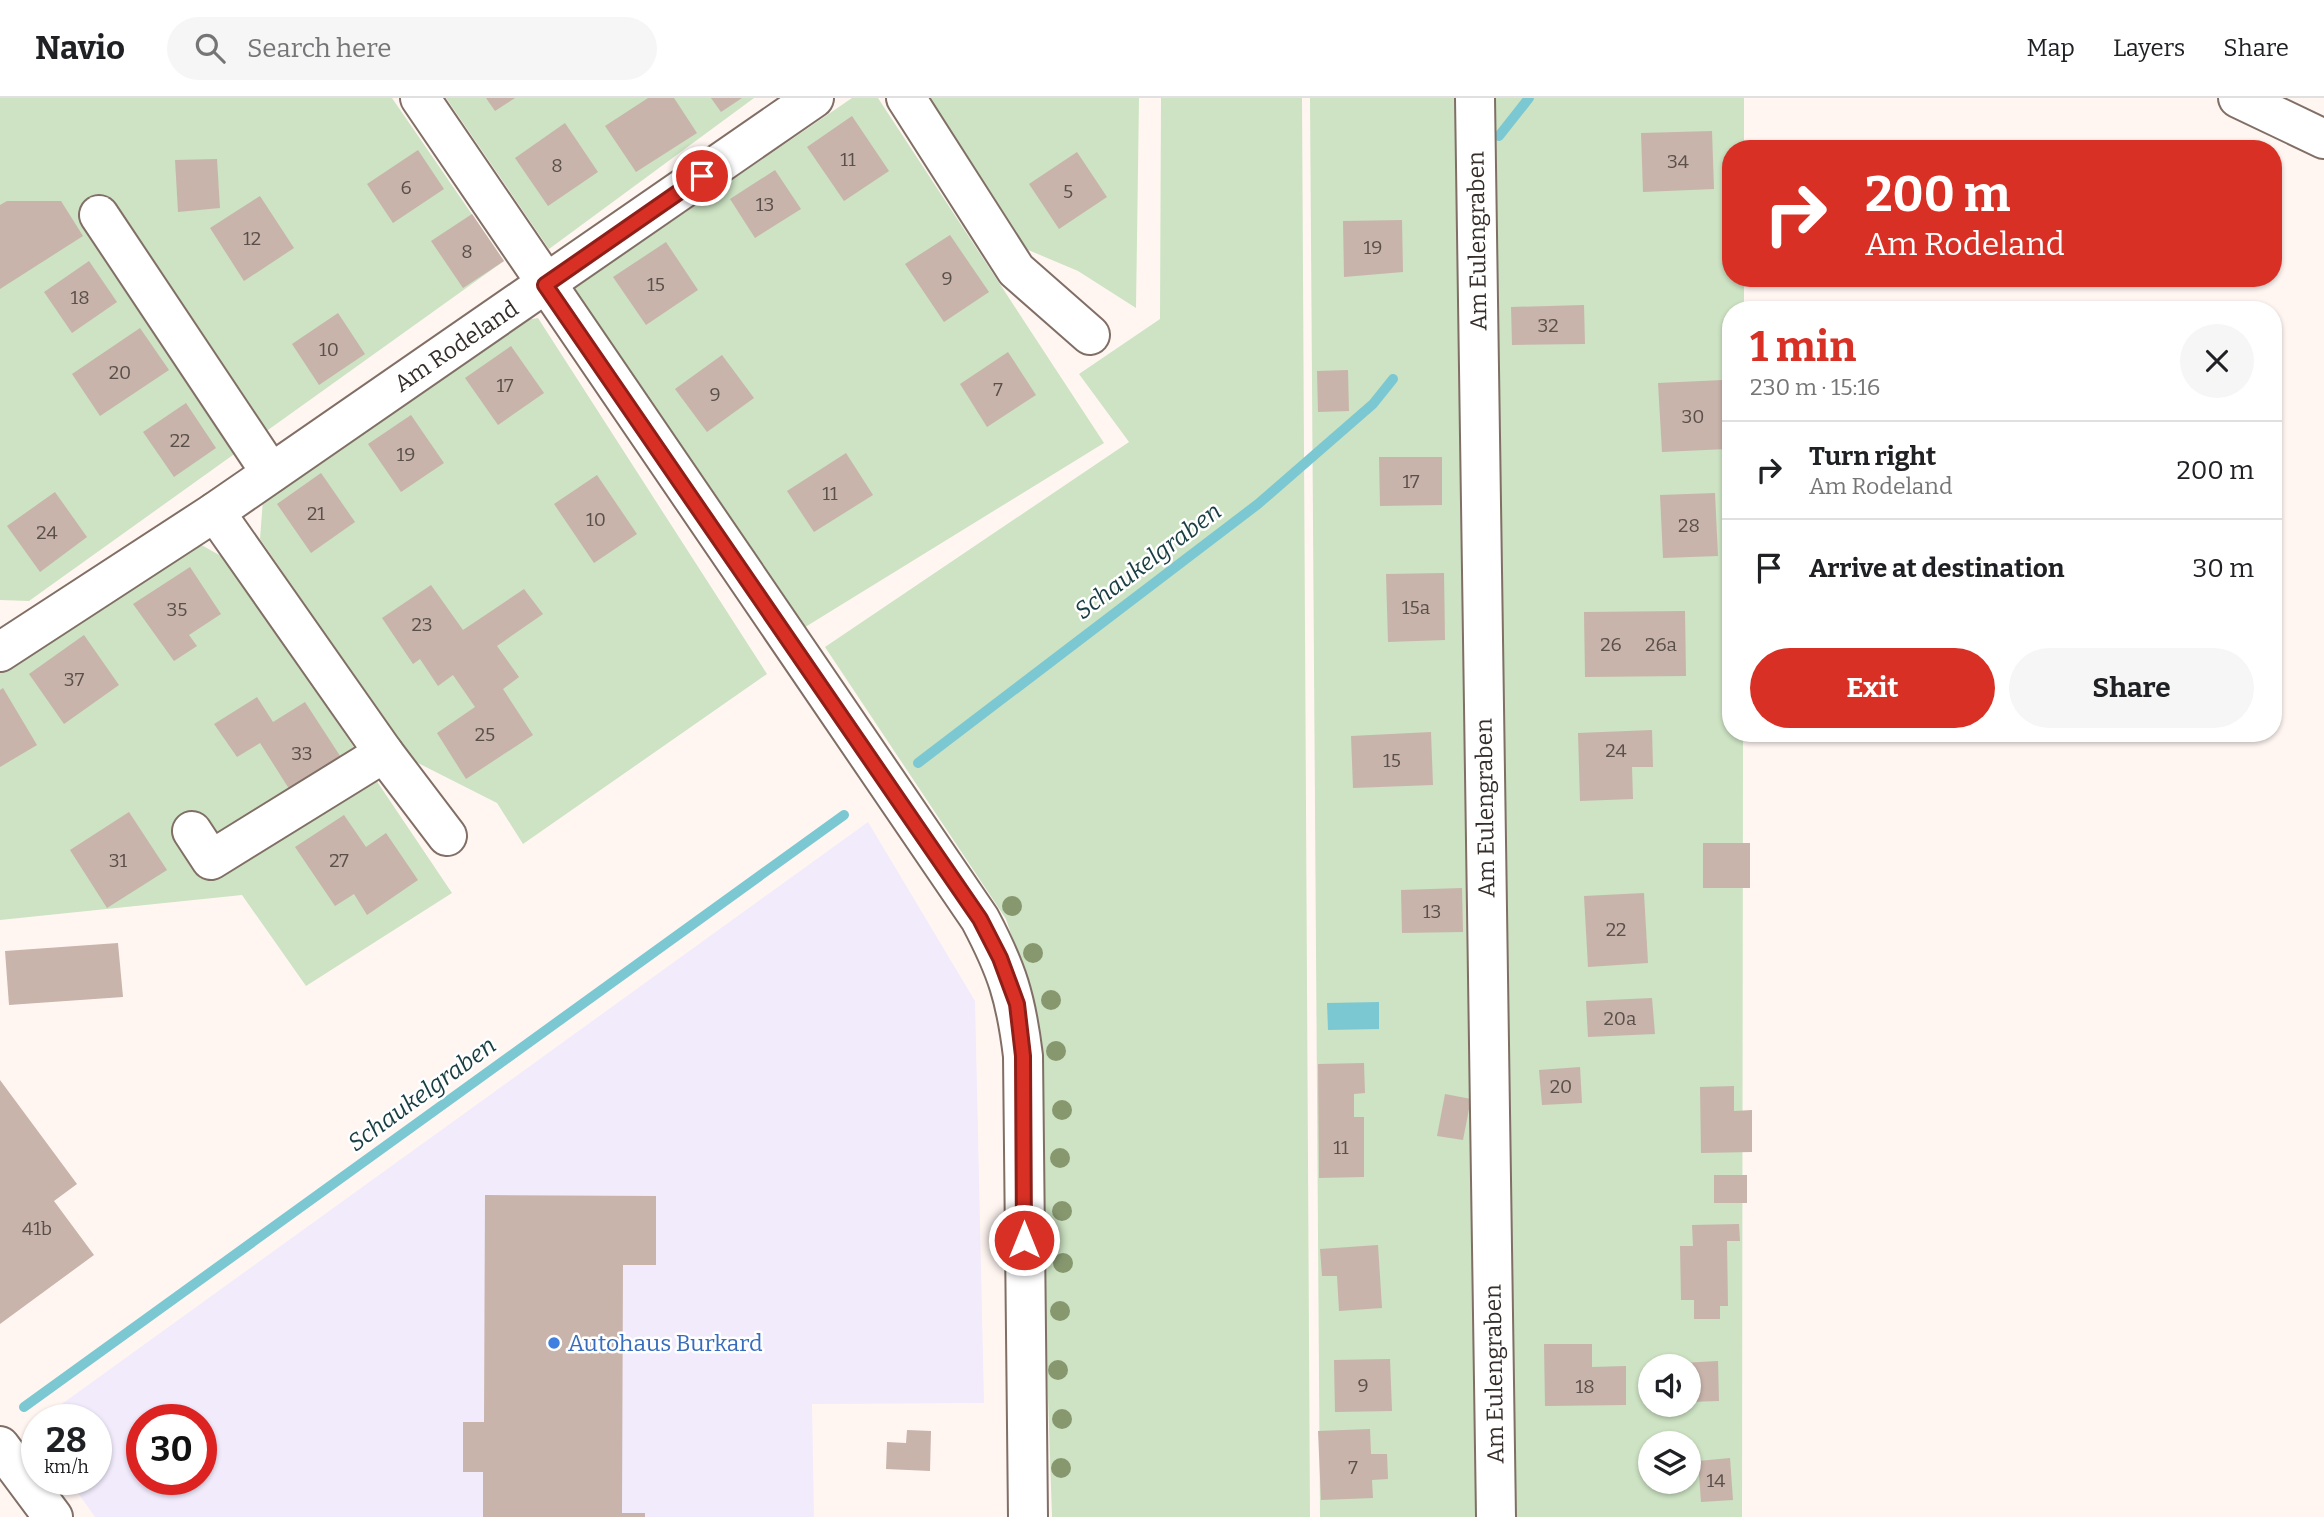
<!DOCTYPE html>
<html lang="en">
<head>
<meta charset="utf-8">
<style>
  :root { --surface:#fff; --page:#f6f6f6; --text:#202124; --muted:#757577; --line:#e0e0e0; --accent:#d93025 }
  body { margin:0; font-family:Bitter,serif; background:var(--page); color:var(--text); height:100vh; display:flex; flex-direction:column; font-size:26px; white-space:nowrap }
  * { box-sizing:border-box; margin:0 }
  p { font-size:23px; color:var(--muted) }
  .icon { flex:none; width:38px; height:38px; fill:none; stroke:currentColor; stroke-width:2; stroke-linecap:round; stroke-linejoin:round }
  .map { position:relative; flex:1; overflow:hidden }
  .side { position:absolute; left:1722px; top:203px; width:560px; height:441px; display:flex; flex-direction:column; background:var(--surface); border-radius:28px; box-shadow:0 2px 5px #0004 }
  .side>* { flex:none }
  .guide { position:absolute; left:1722px; top:42px; width:560px; height:147px; border-radius:28px; box-shadow:0 2px 5px #0004; background:#d93025; color:#fff; overflow:hidden }
  .controls { position:absolute; left:1638px; top:1256px; display:grid; gap:14px }
  .controls a { display:grid; place-items:center; width:63px; height:63px; border-radius:50%; background:var(--surface); box-shadow:0 2px 5px #0004; font-size:35px }
  .speed { position:absolute; left:21px; top:1306px; display:flex; gap:14px; font-size:35px; font-weight:700; text-align:center }
  .speed>* { display:grid; place-content:center; width:91px; height:91px; border-radius:50%; background:var(--surface); box-shadow:0 2px 5px #0004; line-height:1 }
  .speed small { font-size:18px; font-weight:400 }
  .speed .limit { border:10px solid #d22; background:#fff; color:#111 }
  .pin { position:absolute; display:grid; place-items:center; width:60px; height:60px; color:#fff; margin:-30px; border:4px solid #fff; border-radius:50%; box-shadow:0 2px 7px #0007 }
  .me { position:absolute; width:77px; margin:-38px; rotate:0deg; stroke-linejoin:round; filter:drop-shadow(0 0 5px #0008) }
  .turn { display:flex; align-items:center; gap:24px; height:147px; padding:0 28px; font-size:32px }
  .turn .icon { width:91px; height:91px; stroke-width:2.5 }
  .turn b { display:block; font-size:49px; line-height:60px }
  .round { display:grid; place-items:center; flex:none; width:74px; height:74px; border-radius:37px; background:var(--page) }
  .summary { display:flex; align-items:center; justify-content:space-between; height:119px; padding:0 28px }
  h1 { font-size:42px; font-weight:700; line-height:52px; color:var(--accent) }
  .action { display:flex; gap:14px; margin-top:auto; padding:14px 28px }
  .action a { flex:1; height:80px; border-radius:42px; background:var(--accent); color:#fff; font-size:28px; font-weight:700; line-height:80px; text-align:center }
  .action a+a { background:var(--page); color:var(--text) }
  ul { padding:0; list-style:none }
  li { display:flex; align-items:center; gap:21px; height:98px; padding:0 28px; border-top:2px solid var(--line) }
  li div { flex:1 }
  li b { display:block; font-size:26px }
  li em { font-style:normal }
  header { display:flex; align-items:center; gap:42px; box-sizing:border-box; height:98px; padding:0 35px; background:var(--surface); border-bottom:2px solid var(--line) }
  header strong { font-size:33px }
  nav { display:flex; gap:38px; margin-inline-start:auto; font-size:24px }
  .search { width:490px; height:63px; background:var(--page); display:flex; align-items:center; gap:18px; box-sizing:border-box; padding:0 24px; border-radius:38px; color:var(--muted); font-size:26px }
  .map>svg:first-child { display:block }
  .commercial { fill:#f1ebfc; fill-rule:evenodd }
  .green { fill:#cde3c3; fill-rule:evenodd }
  .water { fill:#7cc8d2 }
  .lines { fill:none; stroke-linecap:round; stroke-linejoin:round }
  .stream { stroke:#7cc8d2; stroke-width:10 }
  .building { fill:#c8b4ab }
  .minor-casing { stroke:#816f66; stroke-width:42 }
  .minor { stroke:#fff; stroke-width:38 }
  .tree { fill:#87986f }
  .route-casing { stroke:#8d1f18; stroke-width:18 }
  .route { stroke:#d93025; stroke-width:12 }
  .shop-dot { fill:#3f7fe0; stroke:#fff; stroke-width:2.5 }
  .labels { text-anchor:middle; dominant-baseline:central; stroke-width:5; stroke-linejoin:round; paint-order:stroke }
  .number-label { font-size:19px; fill:#5a504a }
  .street-label { font-size:23px; fill:#362e2a; stroke:#fff }
  .shop-label { font-size:23px; fill:#366cbe; stroke:#fff; text-anchor:start }
  .water-label { font-size:24px; font-style:italic; fill:#183d42; stroke:#fff }
</style>
</head>
<body>
<header>
<strong>Navio</strong>
<div class="search"><svg class="icon" aria-label="search" viewBox="0 0 24 24"><circle cx="10" cy="10" r="6"/><path d="M15 15l6 6"/></svg>Search here</div>
<nav><a>Map</a><a>Layers</a><a>Share</a></nav>
</header>
<div class="map">
<svg width="2324" height="1419" viewBox="0 0 2324 1419">
  <rect width="100%" height="100%" fill="#fff6f2"/>
  <path class="commercial" d="M868 724 975 903 984 1305 812 1306 814 1419H95L68 1381H96V1321H41ZM142 1321H201V1381H142Z"/>
  <g class="green">
    <path d="M0 0H392L504 163 29 503 0 502Z"/>
    <path d="M446 0H754L549 151Z"/>
    <path d="M852 0H878L1104 345 802 531 572 191Z"/>
    <path d="M925 0H1139L1136 210 1078 173 1014 146Z"/>
    <path d="M1161 0H1302L1310 1419H1052L1035 908 1006 821 825 549 1129 344 1079 276 1160 221Z"/>
    <path d="M1310 0H1459L1486 1419H1320Z"/>
    <path d="M1488 0H1744V51H1731V180H1744V212H1731V635H1743L1742 1419H1511ZM1650 1269H1689V1307H1650ZM1650 1346H1689V1384H1650Z"/>
    <path d="M538 220 767 576 523 746 497 705 412 662 260 441 263 401 513 224Z"/>
    <path d="M198 445 228 462 452 795 306 888 242 797 0 822V575Z"/>
  </g>
  <path class="water" d="M1379 904V931L1328 932 1327 905Z"/>
  <g class="lines">
    <g class="stream">
      <path d="M1499 38 1529 0"/>
      <path d="M918 665 1258 406 1373 306 1393 281"/>
      <path d="M24 1309 844 717"/>
    </g>
  </g>
  <g class="building">
    <path d="M486 0H515L495 13Z"/>
    <path d="M648 0H674L697 35 636 74 605 28Z"/>
    <path d="M711 0H742L721 14Z"/>
    <path d="M852 18 889 73 844 103 807 49Z"/>
    <path d="M565 25 598 74 548 108 515 60Z"/>
    <path d="M1712 33 1714 91 1643 94 1641 35Z"/>
    <path d="M418 52 444 91 393 125 367 86Z"/>
    <path d="M1077 54 1107 99 1059 131 1029 86Z"/>
    <path d="M217 61 220 110 178 114 175 62Z"/>
    <path d="M775 72 801 111 755 140 730 101Z"/>
    <path d="M260 98 294 150 244 183 210 130Z"/>
    <path d="M7 103H61L83 138 0 191V107Z"/>
    <path d="M472 116 504 163 463 190 431 143Z"/>
    <path d="M1402 122 1403 174 1344 179 1343 123Z"/>
    <path d="M950 137 989 194 944 224 905 166Z"/>
    <path d="M666 144 698 192 646 227 613 179Z"/>
    <path d="M89 163 117 204 72 235 44 194Z"/>
    <path d="M1584 207 1585 246 1512 247 1511 209Z"/>
    <path d="M338 215 365 256 319 287 292 246Z"/>
    <path d="M140 230 169 272 100 318 72 276Z"/>
    <path d="M511 248 544 295 498 327 465 280Z"/>
    <path d="M1008 254 1036 297 987 329 960 286Z"/>
    <path d="M722 257 754 300 707 334 675 291Z"/>
    <path d="M1348 272 1349 313 1318 314 1317 273Z"/>
    <path d="M1723 282 1727 351 1662 354 1658 285Z"/>
    <path d="M186 305 216 350 174 379 143 334Z"/>
    <path d="M411 317 444 365 401 394 368 346Z"/>
    <path d="M846 355 873 397 814 434 787 393Z"/>
    <path d="M1379 359H1442V407L1380 408Z"/>
    <path d="M321 375 355 424 311 455 277 406Z"/>
    <path d="M597 377 637 436 594 465 554 406Z"/>
    <path d="M55 394 87 439 40 474 7 428Z"/>
    <path d="M1715 395 1718 458 1663 460 1660 397Z"/>
    <path d="M190 469 221 516 189 537 197 548 174 563 133 506Z"/>
    <path d="M1444 475 1445 542 1388 544 1386 476Z"/>
    <path d="M431 487 463 532 524 491 543 516 497 548 519 579 503 591 533 637 466 681 437 635 475 609 453 577 438 588 420 561 413 566 382 520Z"/>
    <path d="M1685 513 1686 578 1585 579 1584 514Z"/>
    <path d="M84 537 119 587 64 626 29 576Z"/>
    <path d="M3 590 37 647 0 669V592Z"/>
    <path d="M257 599 273 624 305 604 344 664 293 697 260 645 237 659 214 626Z"/>
    <path d="M1652 632 1653 669H1632L1633 701 1580 703 1578 635Z"/>
    <path d="M1431 634 1433 687 1353 690 1351 638Z"/>
    <path d="M129 714 167 772 107 810 70 752Z"/>
    <path d="M344 717 366 749 386 735 418 782 367 817 354 796 335 808 295 749Z"/>
    <rect x="1703" y="745" width="47" height="45"/>
    <path d="M1462 790 1463 834 1402 835 1401 792Z"/>
    <path d="M1644 795 1648 865 1588 869 1584 798Z"/>
    <path d="M118 845 123 899 9 907 5 853Z"/>
    <path d="M1652 900 1655 936 1588 939 1586 903Z"/>
    <path d="M1364 965 1365 995 1354 996V1019H1364V1079L1319 1080 1318 966Z"/>
    <path d="M1580 969 1582 1005 1542 1007 1539 972Z"/>
    <path d="M0 982 77 1086 54 1103 94 1157 0 1226Z"/>
    <path d="M1734 988V1013L1752 1012V1054L1701 1055 1700 989Z"/>
    <path d="M1445 996 1471 1001 1463 1042 1437 1038Z"/>
    <rect x="1714" y="1077" width="33" height="28"/>
    <path d="M485 1097 656 1098V1167H623L622 1415H645V1419H483V1374H463V1324H484Z"/>
    <path d="M1739 1126 1740 1143H1727L1728 1208H1720V1221H1694V1202H1681L1680 1148H1693L1692 1127Z"/>
    <path d="M1378 1147 1382 1210 1339 1213 1337 1178H1322L1320 1151Z"/>
    <path d="M1544 1246H1592V1269L1626 1268V1307L1545 1308Z"/>
    <path d="M1390 1261 1392 1313 1335 1314 1334 1262Z"/>
    <path d="M1718 1263 1719 1303 1689 1304V1269H1681V1265Z"/>
    <path d="M1370 1331 1371 1356H1387L1388 1381 1372 1382 1373 1400 1321 1402 1318 1333Z"/>
    <path d="M907 1332 931 1333 930 1373 886 1371 887 1344 906 1345Z"/>
    <path d="M1730 1360 1733 1402 1701 1404 1698 1363Z"/>
  </g>
  <g class="lines">
    <defs>
      <g id="minor">
        <path d="M420 0 980 821C1007 872 1016 900 1023 958L1028 1419"/>
        <path d="M906 0 1016 172 1090 237"/>
        <path d="M1475 0 1496 1419"/>
        <path d="M2238 0 2324 41"/>
        <path d="M99 117 271 375"/>
        <path d="M215 414 384 655 447 738"/>
        <path d="M0 554 215 414 814 0"/>
        <path d="M192 733 211 762 384 655"/>
        <path d="M0 1348 53 1419"/>
      </g>
    </defs>
    <use href="#minor" class="minor-casing"/>
    <use href="#minor" class="minor"/>
  </g>
  <g class="tree">
    <circle cx="1012" cy="808" r="10"/>
    <circle cx="1033" cy="855" r="10"/>
    <circle cx="1051" cy="902" r="10"/>
    <circle cx="1056" cy="953" r="10"/>
    <circle cx="1062" cy="1012" r="10"/>
    <circle cx="1060" cy="1060" r="10"/>
    <circle cx="1062" cy="1113" r="10"/>
    <circle cx="1063" cy="1165" r="10"/>
    <circle cx="1060" cy="1213" r="10"/>
    <circle cx="1058" cy="1272" r="10"/>
    <circle cx="1062" cy="1321" r="10"/>
    <circle cx="1061" cy="1370" r="10"/>
  </g>
  <g class="lines">
    <defs>
      <path id="route" d="M702 78 545 187 980 821 1000 860 1017 906 1023 958 1024 1142"/>
    </defs>
    <use href="#route" class="route-casing"/>
    <use href="#route" class="route"/>
  </g>
  <circle class="shop-dot" cx="554" cy="1245" r="7"/>
  <g class="labels">
    <g class="number-label">
      <text x="848" y="61">11</text>
      <text x="1678" y="63">34</text>
      <text x="557" y="67">8</text>
      <text x="406" y="89">6</text>
      <text x="1068" y="93">5</text>
      <text x="765" y="106">13</text>
      <text x="252" y="140">12</text>
      <text x="1373" y="149">19</text>
      <text x="467" y="153">8</text>
      <text x="947" y="180">9</text>
      <text x="656" y="186">15</text>
      <text x="80" y="199">18</text>
      <text x="1548" y="227">32</text>
      <text x="329" y="251">10</text>
      <text x="120" y="274">20</text>
      <text x="505" y="287">17</text>
      <text x="998" y="291">7</text>
      <text x="715" y="296">9</text>
      <text x="1693" y="318">30</text>
      <text x="180" y="342">22</text>
      <text x="406" y="356">19</text>
      <text x="1411" y="383">17</text>
      <text x="830" y="395">11</text>
      <text x="316" y="415">21</text>
      <text x="596" y="421">10</text>
      <text x="1689" y="427">28</text>
      <text x="47" y="434">24</text>
      <text x="1416" y="509">15a</text>
      <text x="177" y="511">35</text>
      <text x="422" y="526">23</text>
      <text x="1611" y="546">26</text>
      <text x="1661" y="546">26a</text>
      <text x="74" y="581">37</text>
      <text x="485" y="636">25</text>
      <text x="1616" y="652">24</text>
      <text x="302" y="655">33</text>
      <text x="1392" y="662">15</text>
      <text x="118" y="762">31</text>
      <text x="339" y="762">27</text>
      <text x="1432" y="813">13</text>
      <text x="1616" y="831">22</text>
      <text x="1620" y="920">20a</text>
      <text x="1561" y="988">20</text>
      <text x="1341" y="1049">11</text>
      <text x="37" y="1130">41b</text>
      <text x="1363" y="1287">9</text>
      <text x="1585" y="1288">18</text>
      <text x="1353" y="1369">7</text>
      <text x="1716" y="1382">14</text>
    </g>
    <g class="street-label">
      <text transform="translate(1477 143) rotate(-91)">Am Eulengraben</text>
      <text transform="translate(456 248) rotate(-34)">Am Rodeland</text>
      <text transform="translate(1485 710) rotate(-91)">Am Eulengraben</text>
      <text transform="translate(1494 1276) rotate(-91)">Am Eulengraben</text>
    </g>
    <g class="shop-label">
      <text x="568" y="1245">Autohaus Burkard</text>
    </g>
    <g class="water-label">
      <text transform="translate(1148 463) rotate(-37)">Schaukelgraben</text>
      <text transform="translate(422 996) rotate(-36)">Schaukelgraben</text>
    </g>
  </g>
</svg>
<div class="controls">
<a><svg class="icon" aria-label="sound" viewBox="0 0 24 24"><path d="M4 9h4l5-4v14l-5-4H4zM17 9q2 3 0 6"/></svg></a>
<a><svg class="icon" aria-label="layers" viewBox="0 0 24 24"><path d="M12 4l9 5-9 5-9-5zM3 14l9 5 9-5"/></svg></a>
</div>
<div class="speed"><div>28<small>km/h</small></div><div class="limit">30</div></div>
<div class="pin" style="left:702px;top:78px;background:#d93025"><svg class="icon" aria-label="arrive" viewBox="0 0 24 24"><path d="M6 21V4h12l-3 4 3 4H6"/></svg></div>
<svg class="me" style="left:1024px;top:1142px" viewBox="-20 -20 40 40"><circle r="17" fill="#d93025" stroke="#fff" stroke-width="3"/><path d="M0-11L8 9 0 5-8 9z" fill="#fff"/></svg>
<div class="guide">
<div class="turn"><svg class="icon" aria-label="right" viewBox="0 0 24 24"><path d="M7 20v-9h11M14 6l5 5-5 5"/></svg><div><b>200 m</b>Am Rodeland</div></div>
</div>
<section class="side">
<div class="summary"><div><h1>1 min</h1><p>230 m · 15:16</p></div><a class="round"><svg class="icon" aria-label="close" viewBox="0 0 24 24"><path d="M6 6l12 12M18 6L6 18"/></svg></a></div>
<ul>
<li><svg class="icon" aria-label="right" viewBox="0 0 24 24"><path d="M7 20v-9h11M14 6l5 5-5 5"/></svg><div><b>Turn right</b><p>Am Rodeland</p></div><em>200 m</em></li>
<li><svg class="icon" aria-label="arrive" viewBox="0 0 24 24"><path d="M6 21V4h12l-3 4 3 4H6"/></svg><div><b>Arrive at destination</b></div><em>30 m</em></li>
</ul>
<div class="action"><a>Exit</a><a>Share</a></div>
</section>
</div>
</body>
</html>
